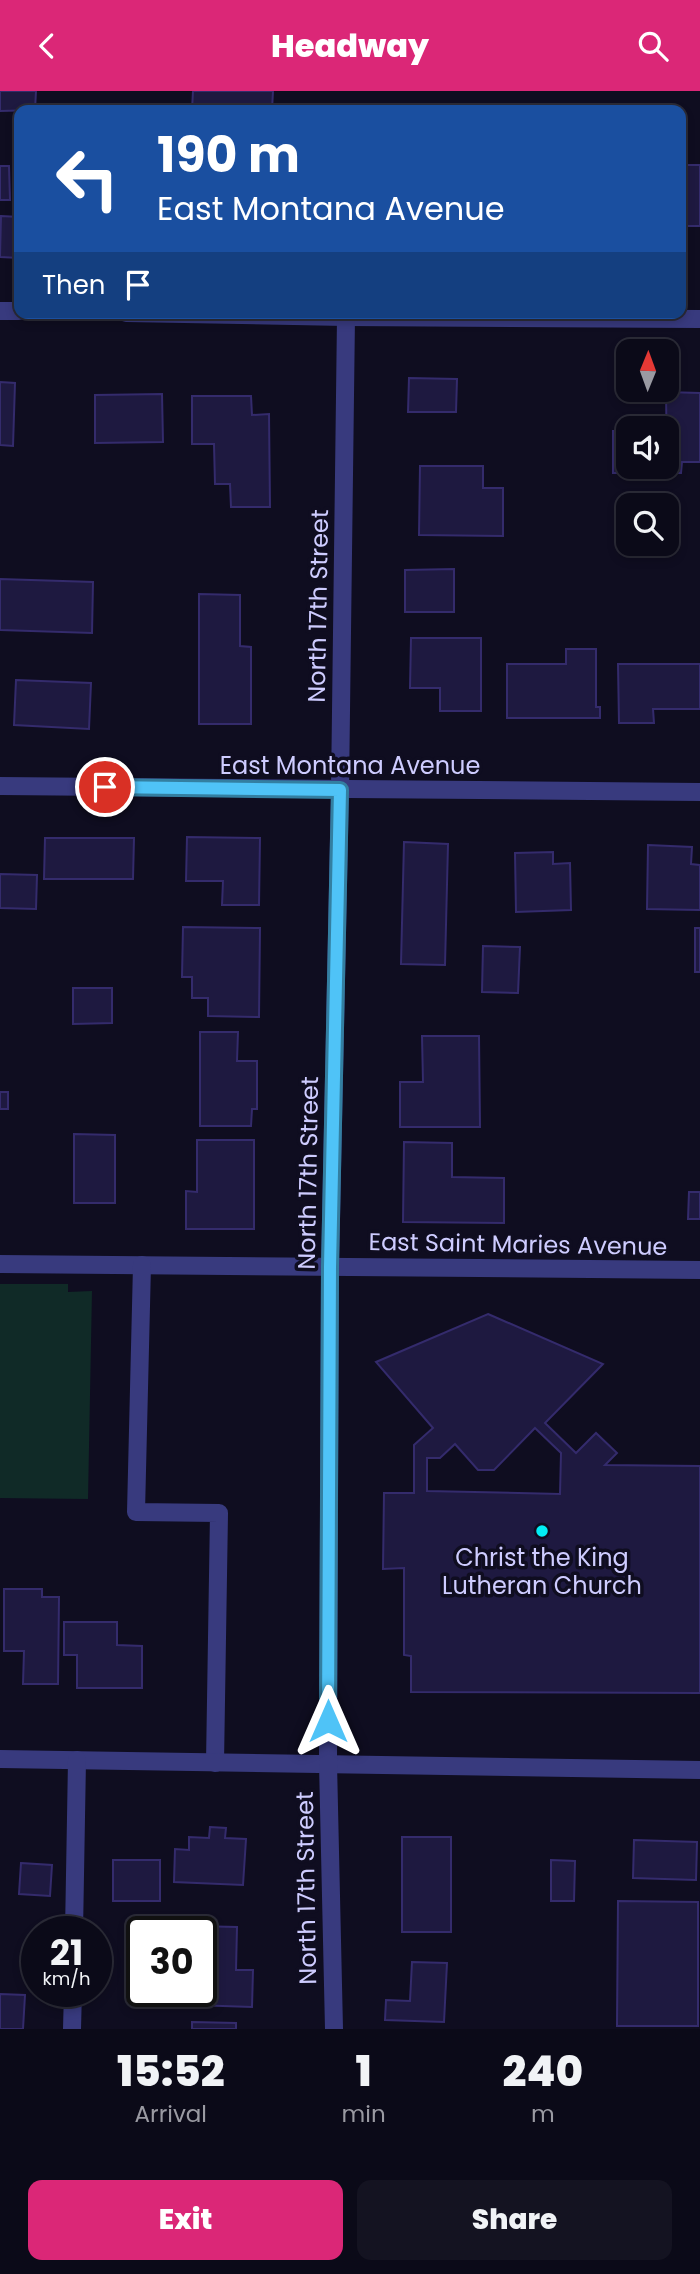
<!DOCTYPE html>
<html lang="en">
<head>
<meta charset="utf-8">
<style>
  :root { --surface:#0b0a18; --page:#141321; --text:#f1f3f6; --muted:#9a9aa2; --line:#2b2b37; --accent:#db2777 }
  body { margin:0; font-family:Poppins,sans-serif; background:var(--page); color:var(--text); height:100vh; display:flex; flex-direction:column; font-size:26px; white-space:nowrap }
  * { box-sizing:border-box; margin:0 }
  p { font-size:23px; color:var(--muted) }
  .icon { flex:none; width:38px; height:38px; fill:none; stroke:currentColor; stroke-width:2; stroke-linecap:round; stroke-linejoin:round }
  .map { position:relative; height:1938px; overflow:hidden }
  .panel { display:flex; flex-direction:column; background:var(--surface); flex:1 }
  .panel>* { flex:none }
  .hud { position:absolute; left:14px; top:14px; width:672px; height:214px; border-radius:14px; box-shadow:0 4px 10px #0003,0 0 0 2px var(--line); background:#1a4fa0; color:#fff; overflow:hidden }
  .needle { width:46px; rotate:1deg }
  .controls { position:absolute; left:616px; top:248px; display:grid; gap:14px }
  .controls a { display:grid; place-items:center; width:63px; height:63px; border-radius:14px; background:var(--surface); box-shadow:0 4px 10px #0003,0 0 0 2px var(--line); font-size:35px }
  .speed { position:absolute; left:21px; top:1825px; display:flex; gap:14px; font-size:35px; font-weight:700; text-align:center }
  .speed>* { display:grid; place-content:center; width:91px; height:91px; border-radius:50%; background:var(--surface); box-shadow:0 4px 10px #0003,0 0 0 2px var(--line); line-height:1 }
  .speed small { font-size:18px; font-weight:400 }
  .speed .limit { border:4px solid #111; border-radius:10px; background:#fff; color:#111 }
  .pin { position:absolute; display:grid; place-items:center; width:60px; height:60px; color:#fff; margin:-30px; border:4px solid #fff; border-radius:50%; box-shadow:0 2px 7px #0007 }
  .me { position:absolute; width:77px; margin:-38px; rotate:0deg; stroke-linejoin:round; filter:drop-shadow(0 0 5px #0008) }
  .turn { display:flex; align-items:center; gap:24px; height:147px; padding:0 28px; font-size:32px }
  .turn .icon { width:91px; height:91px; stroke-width:2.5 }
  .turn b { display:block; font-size:49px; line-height:60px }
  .then { display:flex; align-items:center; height:66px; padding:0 28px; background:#0003; gap:14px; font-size:26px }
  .eta { display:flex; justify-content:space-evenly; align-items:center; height:119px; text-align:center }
  .eta b { font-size:42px; font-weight:800; line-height:49px }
  .primary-button { display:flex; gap:14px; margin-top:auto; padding:14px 28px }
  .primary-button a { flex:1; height:80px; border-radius:14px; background:var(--accent); color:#fff; font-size:28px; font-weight:800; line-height:80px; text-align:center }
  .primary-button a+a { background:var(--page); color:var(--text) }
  header { display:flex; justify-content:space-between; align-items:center; height:91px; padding:0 28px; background:var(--accent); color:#fff; font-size:32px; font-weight:800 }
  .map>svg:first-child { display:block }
  .green { fill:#102a27 }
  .building { fill:#1e1940; stroke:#342b6c; stroke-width:2; fill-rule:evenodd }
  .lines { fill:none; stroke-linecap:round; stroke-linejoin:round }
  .minor { stroke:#383a7e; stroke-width:18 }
  .route-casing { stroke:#337fa1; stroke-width:18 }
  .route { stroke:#4fc3f7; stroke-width:12 }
  .poi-dot { fill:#02edf4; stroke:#0f0d20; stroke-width:2.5 }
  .labels { text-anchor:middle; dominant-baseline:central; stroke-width:7; stroke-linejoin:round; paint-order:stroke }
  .street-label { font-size:24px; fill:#ceccff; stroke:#0f0d20 }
  .poi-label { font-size:24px; fill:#ceccff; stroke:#0f0d20 }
</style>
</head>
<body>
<header><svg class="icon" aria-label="back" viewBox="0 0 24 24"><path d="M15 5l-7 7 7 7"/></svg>Headway<svg class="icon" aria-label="search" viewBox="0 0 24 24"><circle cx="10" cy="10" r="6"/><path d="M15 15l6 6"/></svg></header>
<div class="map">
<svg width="700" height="1938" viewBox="0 0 700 1938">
  <rect width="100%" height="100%" fill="#0f0d20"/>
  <path class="green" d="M0 1193H68V1201L92 1200 88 1408 0 1407Z"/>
  <g class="building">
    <path d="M0 0H36L35 19 0 20Z"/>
    <path d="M193 0H273L272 19H192Z"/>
    <path d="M681 74H700V135H685V153H681Z"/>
    <path d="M0 75H9L10 109H0Z"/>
    <path d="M1 125 19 126V167L0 166Z"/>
    <path d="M409 287 457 288 456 321H408Z"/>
    <path d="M0 291 15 292 13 355 0 354Z"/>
    <path d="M666 301 700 302V371H682L681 382H613V340H628V376H667Z"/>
    <path d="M162 303 163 351 95 352V304Z"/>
    <path d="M192 305H251L252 324 269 323 270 416H231L230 393H215L214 353H192Z"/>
    <path d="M420 375H483V397H503V445L419 444Z"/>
    <path d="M454 478V521H405V479Z"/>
    <path d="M0 488 93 491 92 542 0 539Z"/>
    <path d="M199 503 240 504V555L251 556V633H199Z"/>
    <path d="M411 547H481V620H440V597H410Z"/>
    <path d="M566 558H596V616H600V627H507V573H566Z"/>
    <path d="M618 573H700V618H653L654 632H619Z"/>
    <path d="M16 589 91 592 89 638 14 634Z"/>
    <path d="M187 746 260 747 259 814H222L223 790H186Z"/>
    <path d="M45 747H134L133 788H44Z"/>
    <path d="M404 751 448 753 445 874 401 873Z"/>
    <path d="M648 754 692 756 691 773 700 774V819L647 818Z"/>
    <path d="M553 761V773L570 772 571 819 516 821 515 762Z"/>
    <path d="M0 783 37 784 36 818 0 817Z"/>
    <path d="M183 836 260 837 259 926 208 925V907H192V886H182Z"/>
    <rect x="695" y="837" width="5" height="44"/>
    <path d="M483 855 520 856 518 902 482 901Z"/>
    <path d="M73 897H112V932L73 933Z"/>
    <path d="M200 941H238L237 970H257V1018H252L251 1035H200Z"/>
    <path d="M422 945H479L480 1036H400V991H423Z"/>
    <rect x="0" y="1001" width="8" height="17"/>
    <path d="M74 1043 115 1044V1112H74Z"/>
    <path d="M197 1049H254V1138H186V1100L197 1101Z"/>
    <path d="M404 1051 452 1052V1086L504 1087V1132L403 1131Z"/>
    <path d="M689 1101H700V1128H688Z"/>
    <path d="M488 1223 603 1273 545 1332 576 1362 596 1342 617 1362 605 1374 700 1375V1602L411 1601V1565L404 1564V1477L383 1478 384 1402H414V1354L433 1337 376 1271ZM535 1337 561 1362 560 1403 427 1400V1367H440L455 1353 478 1379H494Z"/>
    <path d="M4 1498H42V1506H59L58 1593H23L24 1560H4Z"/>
    <path d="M64 1531H117V1554L142 1555V1597H77V1564H64Z"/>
    <path d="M210 1736 226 1737 225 1747 246 1748 243 1794 174 1791 175 1758 189 1759V1746L209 1747Z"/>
    <rect x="402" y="1746" width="49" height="95"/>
    <path d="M634 1749 697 1751 696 1789 633 1787Z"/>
    <rect x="113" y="1769" width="47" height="41"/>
    <path d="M551 1769 575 1770 574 1810H551Z"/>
    <path d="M21 1772 52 1774 50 1805 19 1803Z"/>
    <path d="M618 1810 698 1811V1935H617Z"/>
    <path d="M195 1835 237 1836 236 1879H253L252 1916 193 1914V1900H201V1841H195Z"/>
    <path d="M412 1871 447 1872 444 1931 385 1929 386 1909 410 1910Z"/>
    <path d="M0 1903 25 1904 23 1938H0Z"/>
    <path d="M192 1931 236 1932V1938H192Z"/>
  </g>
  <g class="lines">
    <g class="minor">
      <path d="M0 220H19"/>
      <path d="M126 222 346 226 700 228"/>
      <path d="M0 695 700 701"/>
      <path d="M0 1173 700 1179"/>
      <path d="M142 1174 136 1421 219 1422 215 1672"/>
      <path d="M0 1668 700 1679"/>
      <path d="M74 1841 77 1669"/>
      <path d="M72 1938 73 1900"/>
      <path d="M334 1938 328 1672 330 1176 340 699 346 226"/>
    </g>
  </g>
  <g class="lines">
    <defs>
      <path id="route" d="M105 696 340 699 330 1176 328 1630"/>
    </defs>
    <use href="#route" class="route-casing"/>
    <use href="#route" class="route"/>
  </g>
  <circle class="poi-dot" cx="542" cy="1440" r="7"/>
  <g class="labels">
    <g class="street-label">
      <text transform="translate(318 515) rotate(-89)">North 17th Street</text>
      <text x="350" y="674">East Montana Avenue</text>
      <text transform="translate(308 1082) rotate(-89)">North 17th Street</text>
      <text transform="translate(518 1153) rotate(1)">East Saint Maries Avenue</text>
      <text transform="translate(306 1797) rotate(-91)">North 17th Street</text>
    </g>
    <g class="poi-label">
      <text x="542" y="1466">Christ the King<tspan x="542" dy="28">Lutheran Church</tspan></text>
    </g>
  </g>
</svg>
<div class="controls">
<a><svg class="needle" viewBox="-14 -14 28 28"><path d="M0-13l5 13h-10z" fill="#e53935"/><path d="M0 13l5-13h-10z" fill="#9a9aa2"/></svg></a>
<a><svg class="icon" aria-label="sound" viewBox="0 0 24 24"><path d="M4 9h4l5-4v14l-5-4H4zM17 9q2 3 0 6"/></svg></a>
<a><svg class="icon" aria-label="search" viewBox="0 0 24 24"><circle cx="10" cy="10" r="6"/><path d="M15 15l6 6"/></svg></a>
</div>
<div class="speed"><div>21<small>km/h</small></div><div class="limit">30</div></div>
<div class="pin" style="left:105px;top:696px;background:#d93025"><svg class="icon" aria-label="arrive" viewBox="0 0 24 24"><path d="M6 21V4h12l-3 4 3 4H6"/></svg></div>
<svg class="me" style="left:328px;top:1630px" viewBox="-20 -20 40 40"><path d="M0-17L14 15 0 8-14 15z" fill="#4fc3f7" stroke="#fff" stroke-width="4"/></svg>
<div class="hud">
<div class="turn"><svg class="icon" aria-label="left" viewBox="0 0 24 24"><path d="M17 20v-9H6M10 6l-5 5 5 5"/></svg><div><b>190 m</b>East Montana Avenue</div></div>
<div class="then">Then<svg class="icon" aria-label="arrive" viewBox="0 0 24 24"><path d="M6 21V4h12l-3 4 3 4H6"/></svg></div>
</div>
</div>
<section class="panel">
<div class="eta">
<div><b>15:52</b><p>Arrival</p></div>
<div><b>1</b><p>min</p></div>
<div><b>240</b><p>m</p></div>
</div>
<div class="primary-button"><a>Exit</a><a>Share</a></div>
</section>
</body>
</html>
